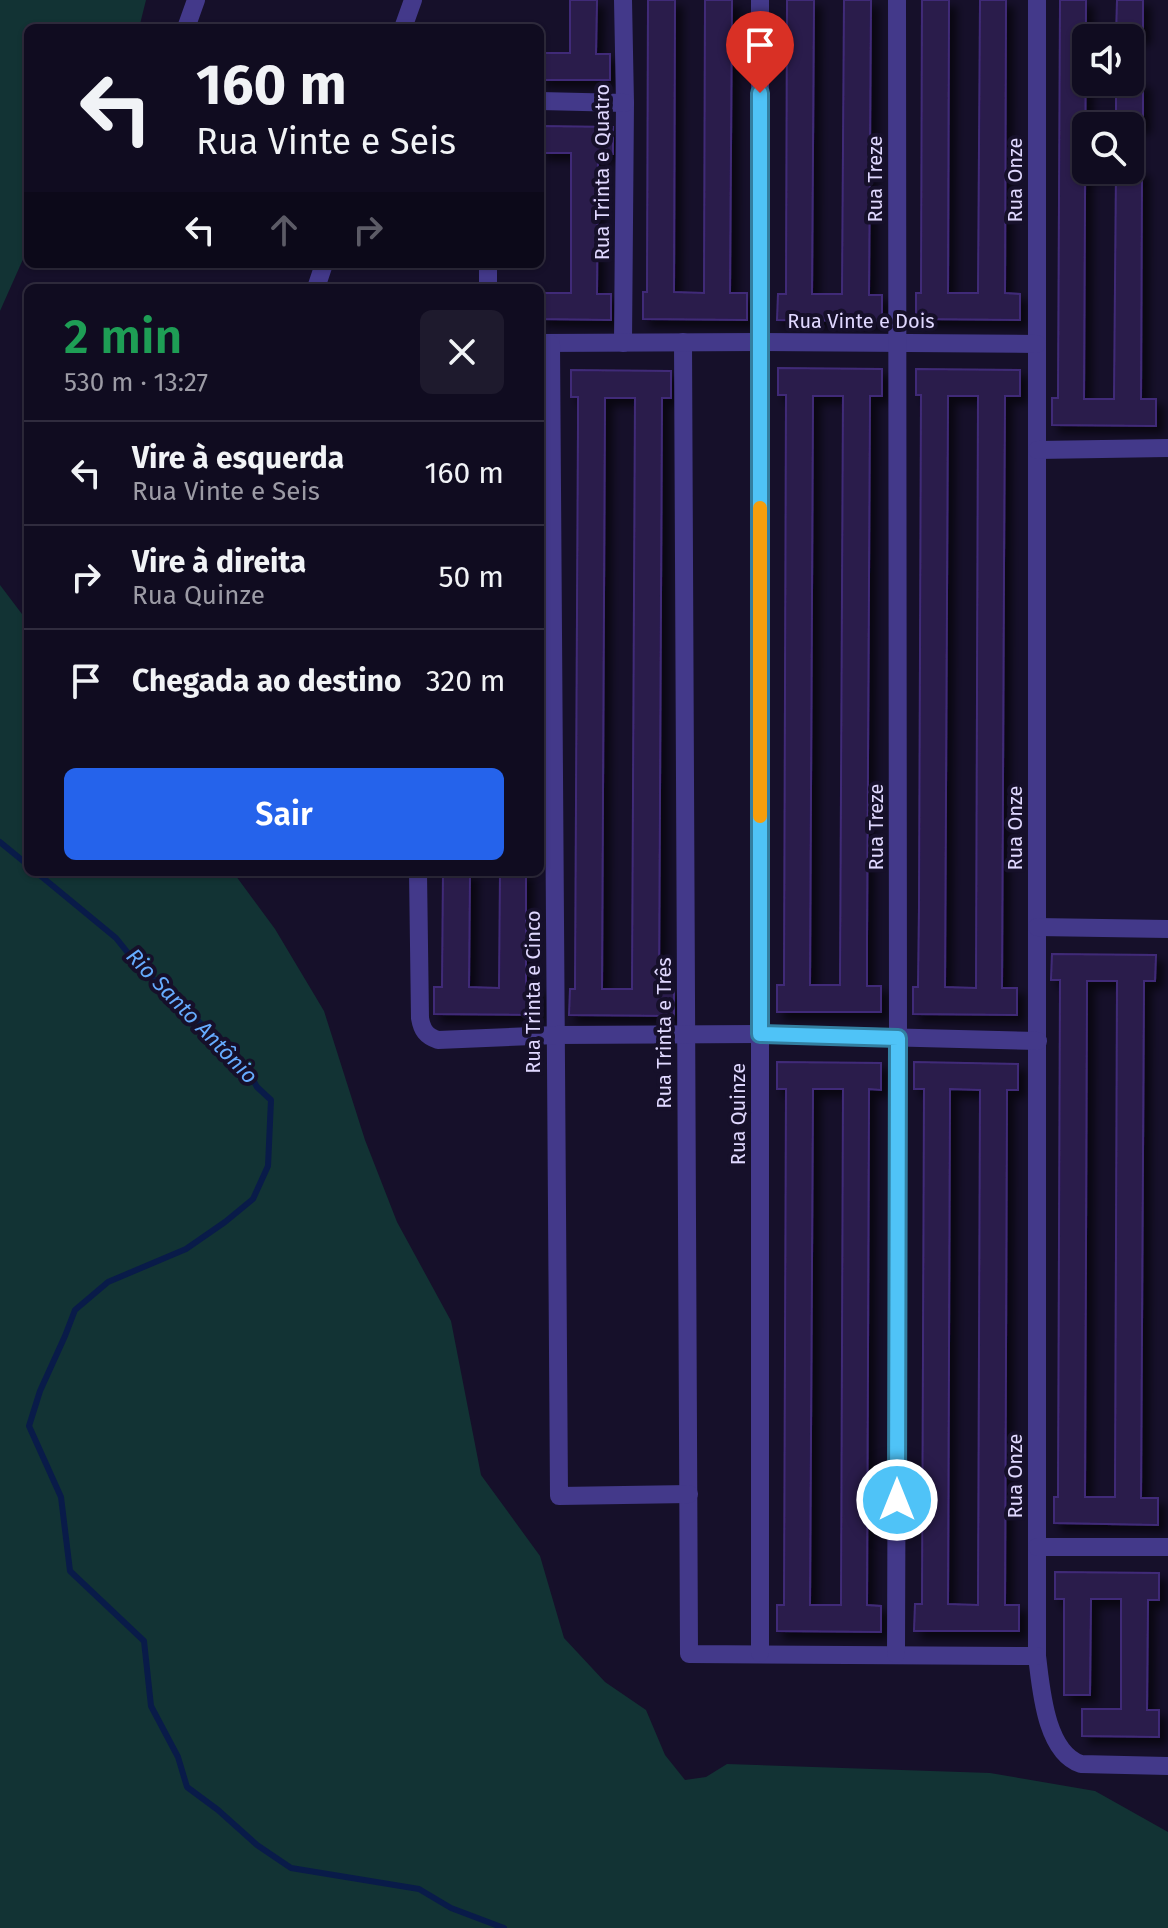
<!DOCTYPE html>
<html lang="pt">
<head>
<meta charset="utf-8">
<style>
  :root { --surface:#100c20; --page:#1e1a2d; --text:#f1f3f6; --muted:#9c9ba5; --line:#302c3e; --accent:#2563eb }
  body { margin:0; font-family:"Fira Sans",sans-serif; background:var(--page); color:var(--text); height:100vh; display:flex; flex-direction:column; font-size:30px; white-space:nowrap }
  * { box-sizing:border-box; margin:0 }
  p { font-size:26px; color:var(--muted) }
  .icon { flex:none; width:44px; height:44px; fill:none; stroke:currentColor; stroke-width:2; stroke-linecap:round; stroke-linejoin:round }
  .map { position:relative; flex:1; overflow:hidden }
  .sheet { position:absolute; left:24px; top:284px; width:520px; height:592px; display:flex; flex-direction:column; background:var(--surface); border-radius:12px; box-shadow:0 2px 6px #0004,0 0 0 2px var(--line) }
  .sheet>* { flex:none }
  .hud { position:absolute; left:24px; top:24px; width:520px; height:244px; border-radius:12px; box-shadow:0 2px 6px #0004,0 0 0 2px var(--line); background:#100c20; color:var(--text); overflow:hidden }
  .controls { position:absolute; left:1072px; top:24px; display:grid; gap:16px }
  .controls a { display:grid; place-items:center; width:72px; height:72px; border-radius:12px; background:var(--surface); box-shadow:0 2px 6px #0004,0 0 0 2px var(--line); font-size:40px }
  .pin { position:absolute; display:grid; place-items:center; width:68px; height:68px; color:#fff; margin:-82px -34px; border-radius:50% 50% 50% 0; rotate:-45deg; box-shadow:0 0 8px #0007 }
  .pin .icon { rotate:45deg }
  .me { position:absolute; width:88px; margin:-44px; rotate:0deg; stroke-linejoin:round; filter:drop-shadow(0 0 6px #0008) }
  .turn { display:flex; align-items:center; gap:28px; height:168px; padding:0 40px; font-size:36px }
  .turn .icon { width:104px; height:104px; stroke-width:2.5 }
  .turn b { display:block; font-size:56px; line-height:68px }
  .lanes { display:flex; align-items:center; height:76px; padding:0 40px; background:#0003; justify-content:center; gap:40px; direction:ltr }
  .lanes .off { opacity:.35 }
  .round { display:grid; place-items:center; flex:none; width:84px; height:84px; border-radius:12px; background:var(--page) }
  .head { display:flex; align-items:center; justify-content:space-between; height:136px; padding:0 40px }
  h1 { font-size:48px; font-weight:600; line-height:60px; color:#1e9e55 }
  .cta { display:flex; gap:16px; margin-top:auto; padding:16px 40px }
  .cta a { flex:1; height:92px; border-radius:12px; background:var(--accent); color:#fff; font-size:32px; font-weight:600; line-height:92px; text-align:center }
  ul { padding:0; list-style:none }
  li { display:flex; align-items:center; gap:24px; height:104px; padding:0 40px; border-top:2px solid var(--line) }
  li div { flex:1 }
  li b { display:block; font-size:30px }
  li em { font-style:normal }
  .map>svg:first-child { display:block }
  .green { fill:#123334 }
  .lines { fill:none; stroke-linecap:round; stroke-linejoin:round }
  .stream { stroke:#091b49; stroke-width:6 }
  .building { fill:#291b4b; stroke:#412c78; stroke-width:2; fill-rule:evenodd; filter:url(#shadow) }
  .minor { stroke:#43398a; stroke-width:18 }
  .route-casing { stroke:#337fa1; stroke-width:20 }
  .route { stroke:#4fc3f7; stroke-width:14 }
  .slow { stroke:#f59e0b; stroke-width:14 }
  .labels { text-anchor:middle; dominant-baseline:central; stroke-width:8; stroke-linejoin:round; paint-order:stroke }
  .street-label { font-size:20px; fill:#e0d8ff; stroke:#16102a }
  .water-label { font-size:22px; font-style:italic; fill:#66acff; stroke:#16102a }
</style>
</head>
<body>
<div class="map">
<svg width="1168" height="1928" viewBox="0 0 1168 1928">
  <defs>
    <filter id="shadow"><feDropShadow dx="7" dy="7" stdDeviation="4" flood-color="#0009"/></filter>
  </defs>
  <rect width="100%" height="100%" fill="#16102a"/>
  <g class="green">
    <path d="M0 0H146L139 28H28V248L0 311Z"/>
    <path d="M0 585 28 622V872H233L275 929 324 1011 365 1140 397 1222 451 1321 481 1475 540 1556 564 1638 605 1682 646 1710 665 1755 685 1780 706 1777 727 1764 990 1773 1095 1791 1168 1832V1928H0Z"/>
  </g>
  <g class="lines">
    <g class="stream">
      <path d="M0 842 28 865"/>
      <path d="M36 872 116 938 136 963 244 1064 257 1087 271 1100 268 1166 253 1199 225 1222 186 1249 108 1282 75 1310 65 1336 40 1391 29 1426 61 1497 70 1571 144 1641 151 1706 178 1757 187 1787 218 1810 257 1845 291 1868 419 1889 451 1908 504 1928"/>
    </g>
  </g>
  <g class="building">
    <path d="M570 0H597L596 54H610V80H540V53H570Z"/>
    <path d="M648 0H675L674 292 704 293 705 0H732L730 293H747V320L643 319V292H647Z"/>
    <path d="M787 0H814L812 294H842L844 0H871L869 295H882V321L777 320 778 294H786Z"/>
    <path d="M922 0H949L948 293H978L980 0H1006L1005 293 1020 294V320L916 319V293H921Z"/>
    <path d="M1060 0H1086L1084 399H1114L1116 170H1142L1141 399H1156V426L1052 425V398H1058Z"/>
    <path d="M1117 0H1143V37L1116 36Z"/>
    <rect x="1116" y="82" width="27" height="44"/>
    <path d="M540 126 613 127V154H598L597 294H611V320L540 319V293H571V153H540Z"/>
    <path d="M778 368 882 369V396H870L867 939V986H881V1012H777V985H784L786 395H778ZM813 396H843L840 985H810Z"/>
    <path d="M916 369 1020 370V396H1005L1004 566 1002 988H1017V1015L913 1014V987H918L919 906 921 395H916ZM948 396H978L976 988 945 987Z"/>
    <path d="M571 370 671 371V398H662L659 990H674V1016L569 1015 570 989H575L578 423V397H571ZM605 398H635L632 989H602Z"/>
    <path d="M443 872H470L469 987 499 988 500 872H526V988H538V1015L434 1014V987H442Z"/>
    <path d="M1052 954 1156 955 1155 981H1144L1141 1498H1158V1525L1054 1523V1497H1058L1060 980H1051ZM1087 981H1117L1115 1497H1085Z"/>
    <path d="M777 1062 881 1063V1090L869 1089 867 1605 881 1606V1632L777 1631V1605H784L786 1089H777ZM813 1089H843L841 1605H810Z"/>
    <path d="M914 1062 1018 1064V1090H1007L1005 1605H1019V1631H914L915 1604H922L924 1089H914ZM950 1089 980 1090 978 1605 948 1604Z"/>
    <path d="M1055 1572 1159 1573V1600H1148L1147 1710H1159V1737L1082 1736V1709H1121V1599H1091L1090 1695H1064V1599H1055Z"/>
  </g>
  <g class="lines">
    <g class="minor">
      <path d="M623 0 625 103 623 343"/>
      <path d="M1037 0V1656C1041 1687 1045 1752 1081 1764L1168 1766"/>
      <path d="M186 28 196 0"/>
      <path d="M403 28 413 0"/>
      <path d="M540 101 625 103"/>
      <path d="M316 288 324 264"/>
      <path d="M488 288V264"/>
      <path d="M683 342 689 1654 1037 1656"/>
      <path d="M540 343 760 342 1037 344"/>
      <path d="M551 344 559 1496 689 1494"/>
      <path d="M1037 450 1168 448"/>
      <path d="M418 872 420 1018C422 1030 426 1036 438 1040L556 1035 760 1034 1038 1041"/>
      <path d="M1037 927 1168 929"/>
      <path d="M1037 1547H1168"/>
      <path d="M760 1653V0"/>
      <path d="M896 1654 898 1038 897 0"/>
    </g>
  </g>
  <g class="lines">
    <defs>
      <path id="route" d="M760 93V1034L898 1038 897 1500"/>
    </defs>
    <use href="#route" class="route-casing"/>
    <use href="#route" class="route"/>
    <path class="slow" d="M760 508V816"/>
  </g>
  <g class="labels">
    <g class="street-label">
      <text transform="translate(602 172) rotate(-90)">Rua Trinta e Quatro</text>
      <text transform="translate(875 179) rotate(-90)">Rua Treze</text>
      <text transform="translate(1015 180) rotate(-90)">Rua Onze</text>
      <text x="861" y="321">Rua Vinte e Dois</text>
      <text transform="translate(876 827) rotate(-90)">Rua Treze</text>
      <text transform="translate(1015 828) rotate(-90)">Rua Onze</text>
      <text transform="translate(533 992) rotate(-90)">Rua Trinta e Cinco</text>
      <text transform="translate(664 1033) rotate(-90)">Rua Trinta e Três</text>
      <text transform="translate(738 1114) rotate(-90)">Rua Quinze</text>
      <text transform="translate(1015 1476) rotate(-90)">Rua Onze</text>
    </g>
    <g class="water-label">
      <text transform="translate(192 1016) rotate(46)">Rio Santo Antônio</text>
    </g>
  </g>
</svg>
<div class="controls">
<a><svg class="icon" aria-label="sound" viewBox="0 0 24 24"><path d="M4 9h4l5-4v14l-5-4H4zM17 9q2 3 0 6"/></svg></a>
<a><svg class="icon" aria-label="search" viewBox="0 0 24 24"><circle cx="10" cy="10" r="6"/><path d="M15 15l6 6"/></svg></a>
</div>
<div class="pin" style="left:760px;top:93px;background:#d93025"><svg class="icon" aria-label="arrive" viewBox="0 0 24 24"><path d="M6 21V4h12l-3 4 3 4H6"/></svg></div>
<svg class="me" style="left:897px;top:1500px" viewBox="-20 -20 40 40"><circle r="17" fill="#4fc3f7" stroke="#fff" stroke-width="3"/><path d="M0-11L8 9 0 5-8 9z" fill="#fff"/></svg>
<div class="hud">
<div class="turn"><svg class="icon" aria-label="left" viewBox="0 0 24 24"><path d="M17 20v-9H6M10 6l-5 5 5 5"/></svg><div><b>160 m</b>Rua Vinte e Seis</div></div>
<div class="lanes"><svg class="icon" aria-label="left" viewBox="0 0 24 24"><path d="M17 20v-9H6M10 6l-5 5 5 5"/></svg><svg class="icon off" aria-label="ahead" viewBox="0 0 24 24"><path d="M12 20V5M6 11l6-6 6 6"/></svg><svg class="icon off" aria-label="right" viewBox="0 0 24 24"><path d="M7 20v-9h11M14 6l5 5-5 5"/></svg></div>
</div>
<section class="sheet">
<div class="head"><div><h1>2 min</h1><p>530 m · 13:27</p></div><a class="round"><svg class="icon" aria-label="close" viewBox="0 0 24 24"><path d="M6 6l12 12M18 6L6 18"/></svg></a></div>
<ul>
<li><svg class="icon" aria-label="left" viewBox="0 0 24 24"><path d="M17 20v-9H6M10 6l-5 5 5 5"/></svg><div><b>Vire à esquerda</b><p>Rua Vinte e Seis</p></div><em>160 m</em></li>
<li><svg class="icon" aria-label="right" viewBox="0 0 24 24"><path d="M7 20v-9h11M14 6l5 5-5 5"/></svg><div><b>Vire à direita</b><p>Rua Quinze</p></div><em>50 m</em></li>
<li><svg class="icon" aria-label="arrive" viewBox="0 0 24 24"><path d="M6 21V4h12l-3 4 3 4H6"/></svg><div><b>Chegada ao destino</b></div><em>320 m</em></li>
</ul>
<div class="cta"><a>Sair</a></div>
</section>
</div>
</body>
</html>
